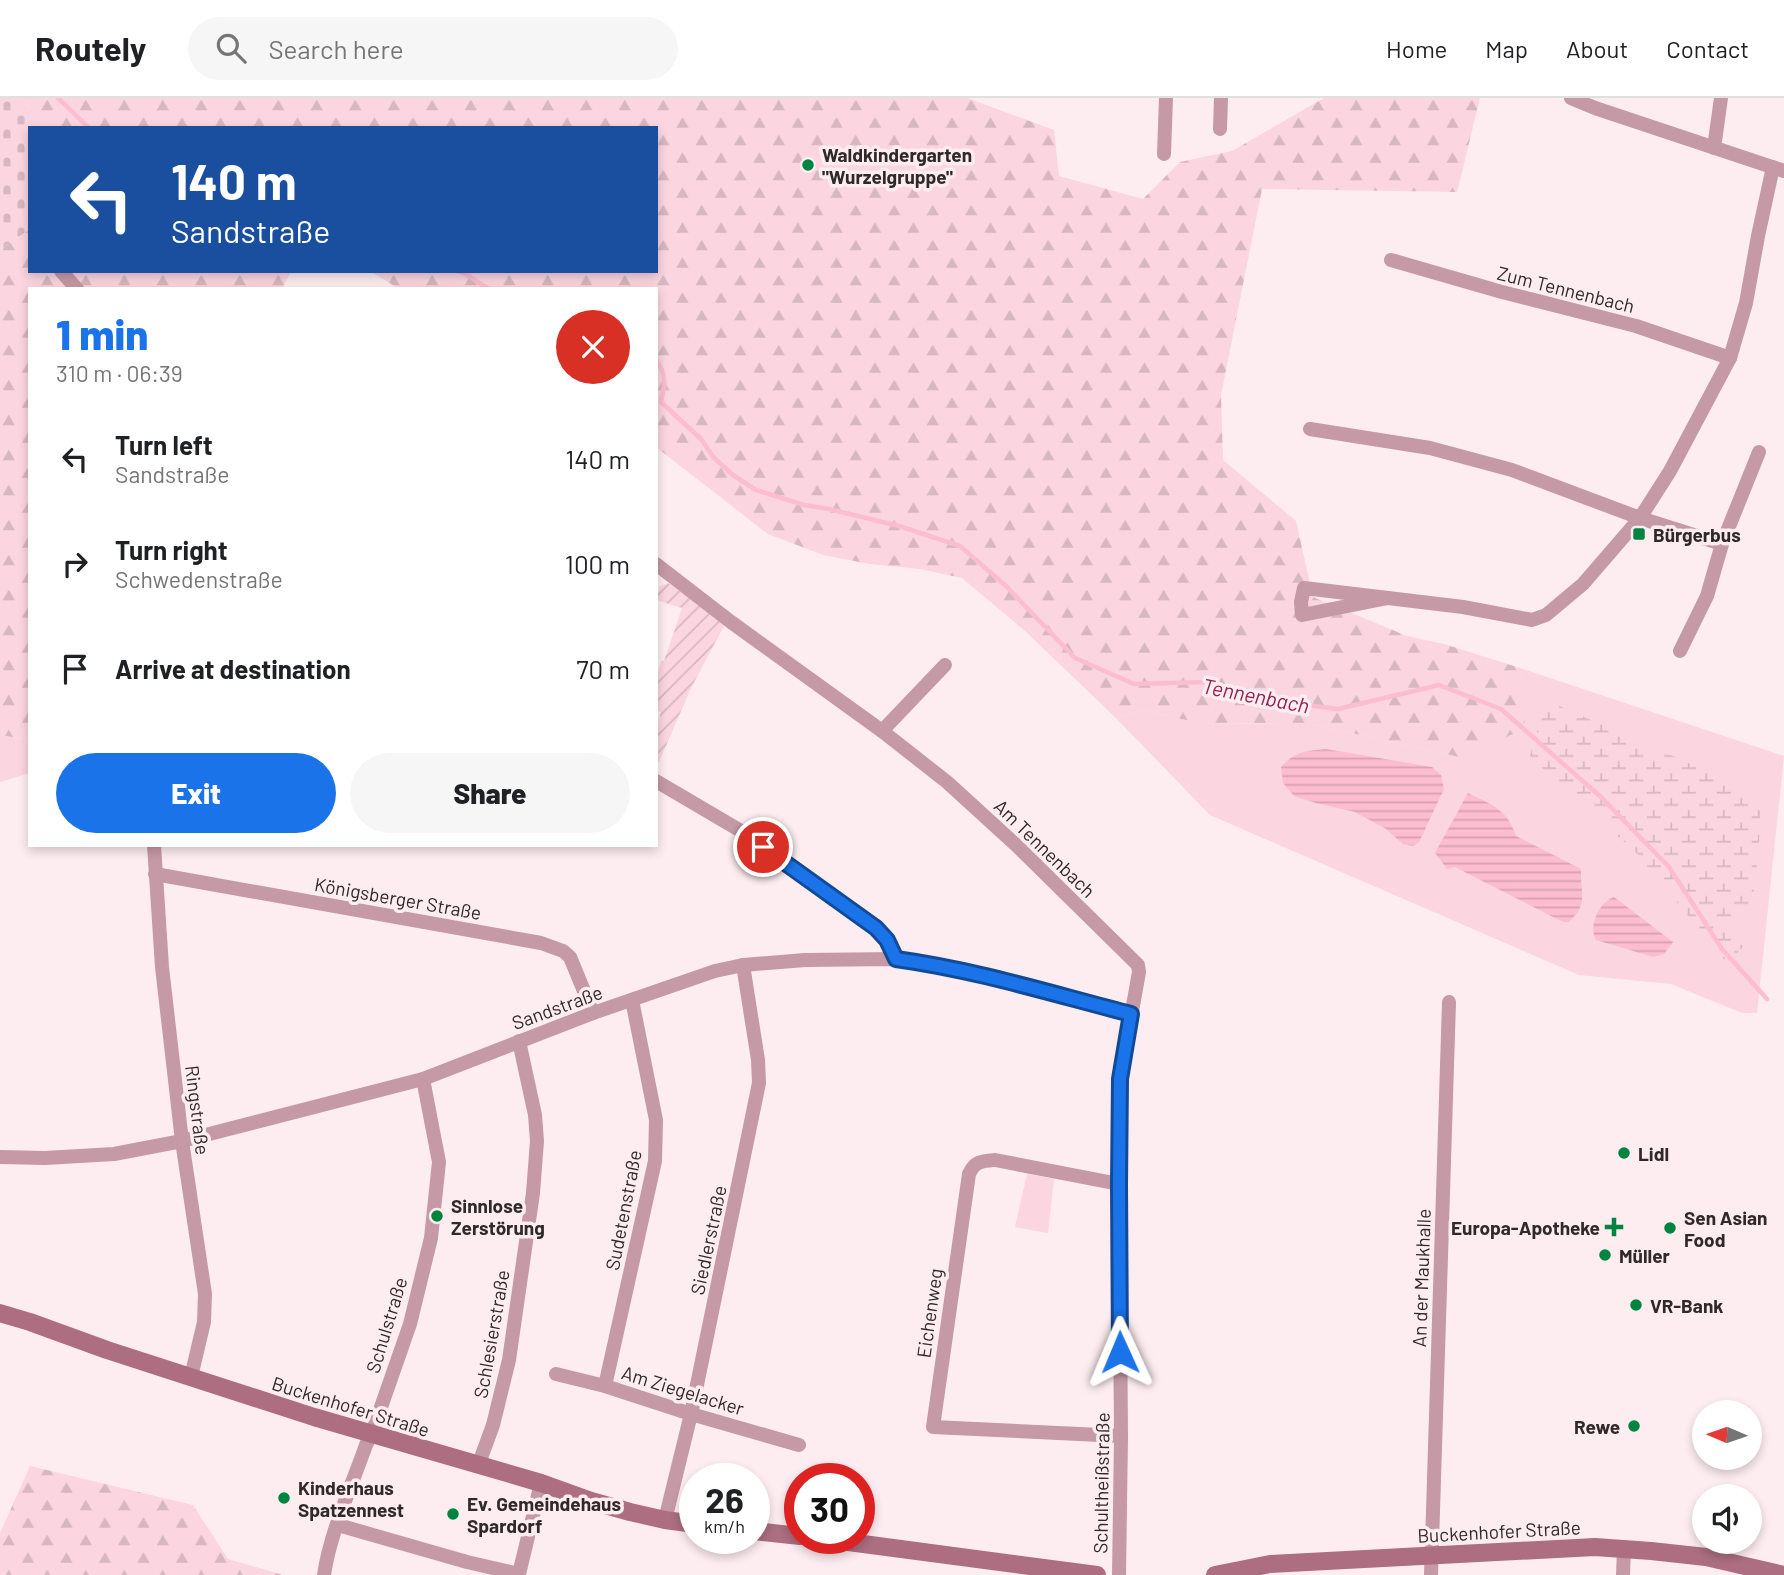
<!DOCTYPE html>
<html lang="en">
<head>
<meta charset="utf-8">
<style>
  :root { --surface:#fff; --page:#f6f6f6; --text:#202124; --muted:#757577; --line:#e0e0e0; --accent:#1a73e8 }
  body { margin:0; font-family:Barlow,sans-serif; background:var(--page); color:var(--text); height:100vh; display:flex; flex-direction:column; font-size:26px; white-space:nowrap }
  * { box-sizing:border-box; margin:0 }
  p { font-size:23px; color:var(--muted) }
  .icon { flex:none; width:38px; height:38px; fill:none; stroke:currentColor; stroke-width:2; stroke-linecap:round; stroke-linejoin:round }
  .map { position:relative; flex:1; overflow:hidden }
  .drawer { position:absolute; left:28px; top:189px; width:630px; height:560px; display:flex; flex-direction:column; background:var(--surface); border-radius:0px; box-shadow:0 4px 10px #0003 }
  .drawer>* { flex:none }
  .top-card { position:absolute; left:28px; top:28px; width:630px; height:147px; border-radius:0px; box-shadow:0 4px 10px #0003; background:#1a4fa0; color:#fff; overflow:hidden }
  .needle { width:46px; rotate:272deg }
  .controls { position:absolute; left:1692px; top:1302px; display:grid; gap:14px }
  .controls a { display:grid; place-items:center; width:70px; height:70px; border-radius:50%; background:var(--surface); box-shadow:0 4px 10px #0003; font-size:35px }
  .speed { position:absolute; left:679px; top:1365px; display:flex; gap:14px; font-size:35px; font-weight:700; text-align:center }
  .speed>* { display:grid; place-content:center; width:91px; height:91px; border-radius:50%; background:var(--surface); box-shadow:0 4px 10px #0003; line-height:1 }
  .speed small { font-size:18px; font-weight:400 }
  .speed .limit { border:10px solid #d22; background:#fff; color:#111 }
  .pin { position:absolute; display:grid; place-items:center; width:60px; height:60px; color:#fff; margin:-30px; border:4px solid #fff; border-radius:50%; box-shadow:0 2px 7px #0007 }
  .me { position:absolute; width:77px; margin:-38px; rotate:359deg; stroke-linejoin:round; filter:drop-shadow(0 0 5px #0008) }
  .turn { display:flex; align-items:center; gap:24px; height:147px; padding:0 28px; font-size:32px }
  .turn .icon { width:91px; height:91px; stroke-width:2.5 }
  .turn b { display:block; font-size:49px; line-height:60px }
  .round { display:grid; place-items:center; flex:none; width:74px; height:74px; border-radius:37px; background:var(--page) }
  .headline { display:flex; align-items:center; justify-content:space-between; height:119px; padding:0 28px }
  h1 { font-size:42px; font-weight:800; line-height:52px; color:var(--accent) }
  .primary-button { display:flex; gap:14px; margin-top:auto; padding:14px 28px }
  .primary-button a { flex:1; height:80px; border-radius:42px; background:var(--accent); color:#fff; font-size:28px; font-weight:800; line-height:80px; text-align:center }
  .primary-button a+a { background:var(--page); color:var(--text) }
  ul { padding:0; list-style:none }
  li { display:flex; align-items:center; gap:21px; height:105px; padding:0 28px }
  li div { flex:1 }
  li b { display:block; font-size:26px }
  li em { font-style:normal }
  header { display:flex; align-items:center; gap:42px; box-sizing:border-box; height:98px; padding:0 35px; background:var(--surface); border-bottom:2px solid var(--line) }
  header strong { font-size:33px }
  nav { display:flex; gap:38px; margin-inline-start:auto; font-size:24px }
  .search { width:490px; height:63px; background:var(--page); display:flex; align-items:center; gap:18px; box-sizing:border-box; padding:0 24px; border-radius:38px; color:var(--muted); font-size:26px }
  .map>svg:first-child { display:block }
  .green { fill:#fbd5df }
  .forest { fill:url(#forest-firs) }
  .wetland { fill:url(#wetland-marsh) }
  .cemetery { fill:url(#cemetery-stones) }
  .garden { fill:url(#garden-furrows) }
  .water { fill:url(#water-rules) }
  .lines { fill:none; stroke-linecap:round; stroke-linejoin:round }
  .stream { stroke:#fbbdcf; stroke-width:4.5 }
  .street { stroke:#c599a6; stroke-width:14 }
  .secondary { stroke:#ad6e82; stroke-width:18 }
  .route-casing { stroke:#114b97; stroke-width:18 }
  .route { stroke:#1a73e8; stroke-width:12 }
  .poi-dot { fill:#01843f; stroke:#fdedf1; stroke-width:2.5 }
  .labels { text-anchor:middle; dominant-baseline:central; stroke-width:7; stroke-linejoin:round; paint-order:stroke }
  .poi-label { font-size:19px; font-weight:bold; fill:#30292b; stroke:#fdedf1; text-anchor:start }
  .street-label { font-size:19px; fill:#30292b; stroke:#fdedf1 }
  .water-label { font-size:21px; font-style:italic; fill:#912051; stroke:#fdedf1 }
</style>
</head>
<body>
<header>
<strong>Routely</strong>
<div class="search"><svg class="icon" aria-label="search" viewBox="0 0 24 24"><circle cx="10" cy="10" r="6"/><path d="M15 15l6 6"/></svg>Search here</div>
<nav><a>Home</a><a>Map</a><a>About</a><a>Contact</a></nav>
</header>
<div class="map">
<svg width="1784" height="1477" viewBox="0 0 1784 1477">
  <defs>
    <pattern id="forest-firs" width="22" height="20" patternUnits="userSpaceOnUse" patternTransform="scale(1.75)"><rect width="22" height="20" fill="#fbd5df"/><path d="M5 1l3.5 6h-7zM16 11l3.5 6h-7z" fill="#d7b7c0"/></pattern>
    <pattern id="wetland-marsh" width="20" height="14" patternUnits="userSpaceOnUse" patternTransform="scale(1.75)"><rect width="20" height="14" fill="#fbd5df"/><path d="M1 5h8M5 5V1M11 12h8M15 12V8" fill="none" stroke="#d7b7c0"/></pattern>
    <pattern id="cemetery-stones" width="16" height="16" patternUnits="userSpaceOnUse" patternTransform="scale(1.75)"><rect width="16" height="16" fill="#fbd5df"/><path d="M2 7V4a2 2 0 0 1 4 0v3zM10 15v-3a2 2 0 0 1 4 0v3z" fill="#d7b7c0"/></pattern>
    <pattern id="garden-furrows" width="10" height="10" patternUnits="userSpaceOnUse" patternTransform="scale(1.75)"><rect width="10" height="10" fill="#fbd5df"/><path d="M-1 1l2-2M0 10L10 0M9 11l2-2" fill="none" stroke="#d7b7c0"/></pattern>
    <pattern id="water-rules" width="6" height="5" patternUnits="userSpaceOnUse" patternTransform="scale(1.75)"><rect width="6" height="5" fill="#fbbdcf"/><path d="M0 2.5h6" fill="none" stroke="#d7a2b2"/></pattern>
  </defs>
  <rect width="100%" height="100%" fill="#fdedf1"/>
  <g class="green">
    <path d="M1520 570 1784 658 1757 915H1742L1671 886 1579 877 1210 717 1116 620 1142 612 1199 625 1311 626 1459 659 1524 631Z"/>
    <path d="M0 637 30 642V675L0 684Z"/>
    <path d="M1027 1076 1054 1081 1048 1135 1015 1129Z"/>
  </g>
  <g class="forest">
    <path d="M21 0H967L1054 32 1059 78 1143 101 1180 64 1232 53 1324 0H1480L1457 94 1262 91 1221 297 1223 362 1296 423 1313 499 1407 538 1444 546 1520 570 1525 631 1459 659 1311 626 1199 625 1142 612 1116 620 1025 533 962 480 920 471 870 466 823 457 768 436 656 349V191H399L370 173H656V30H48Z"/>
    <path d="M30 131V173H291L282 191H30V642L0 637V152Z"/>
    <path d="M30 1368 193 1407 228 1461 283 1477H0V1435Z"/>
  </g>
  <path class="wetland" d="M1546 602 1736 686 1760 713 1759 750 1750 821 1731 819 1729 825 1743 849 1727 865 1633 751 1581 707 1530 658Z"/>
  <path class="cemetery" d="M0 0H21L48 30H30V131L0 152Z"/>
  <path class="garden" d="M668 485 725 526 691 590 659 664 656 663 658 647 656 646V631L661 614 656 612V576L662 563H664L682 510 656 502 660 488Z"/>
  <g class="water">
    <path d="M1326 651 1432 669 1441 677 1444 691 1419 744 1413 748 1403 746 1386 731 1355 714 1312 704 1294 698 1283 685 1281 669C1296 653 1305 653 1326 651Z"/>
    <path d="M1468 695C1492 707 1507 711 1516 738L1581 771C1580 796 1589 805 1569 824H1563L1455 769 1447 771 1435 755Z"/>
    <path d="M1614 799 1673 844 1664 856 1653 859 1596 842C1588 828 1599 804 1614 799Z"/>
  </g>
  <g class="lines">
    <g class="stream">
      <path d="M58 0 89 30"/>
      <path d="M456 173 464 175 489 191"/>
      <path d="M656 262C667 276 665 287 661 304L701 341 714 360 733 377 756 392 804 407 829 411 899 428 960 448 1006 488 1075 560 1134 586 1208 584 1257 601 1338 611 1439 587 1501 611 1602 700 1669 769 1722 851 1767 901"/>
    </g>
    <g class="street">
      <path d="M1571 0 1595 10 1784 73"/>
      <path d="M1220 31 1221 0"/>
      <path d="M1714 50 1721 0"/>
      <path d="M1164 56 1166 0"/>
      <path d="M1391 162 1502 194 1636 228 1730 260"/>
      <path d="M61 173 77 191"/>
      <path d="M1310 331 1430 350 1512 372 1640 420 1722 446 1707 498 1680 553"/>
      <path d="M1722 446 1759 354"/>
      <path d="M656 466 731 524 882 633 947 684 1015 746 1138 867 1139 874 1120 981 1119 1086 1121 1338 1119 1477"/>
      <path d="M1388 500 1304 490 1301 504 1302 517 1388 500 1463 509 1532 522 1546 517 1583 486 1640 420 1670 373 1730 260 1746 205 1758 138 1773 69"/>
      <path d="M882 633 945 567"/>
      <path d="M656 683 741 733 876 830 887 842 896 861"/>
      <path d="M154 747 162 869 182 1043 205 1196 204 1224 191 1279"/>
      <path d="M155 776 541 845 563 853 570 859 593 915"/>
      <path d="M0 1059 45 1060 114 1056 182 1043 423 981 593 915 715 873 743 867 805 862 896 861 935 866 971 875 1131 916"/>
      <path d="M1119 1086 995 1062C982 1063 975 1063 969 1076L933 1329 1121 1338"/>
      <path d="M556 1276 605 1288 691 1316 799 1347"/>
      <path d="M605 1288 655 1063 656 1022 632 902"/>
      <path d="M478 1368 493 1327 509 1262 533 1095 537 1043 535 1017 519 943"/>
      <path d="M665 1422 691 1316 759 985 758 962 743 867"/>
      <path d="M338 1427 467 1464 519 1476 541 1385"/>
      <path d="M324 1477C330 1435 352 1387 366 1347L372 1335 410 1226 431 1140 439 1064 423 981"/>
      <path d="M1431 1477 1449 904"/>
      <path d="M1623 1477 1624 1450"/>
    </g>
    <g class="secondary">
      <path d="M0 1215 30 1224 107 1252 314 1319 541 1385 591 1403 630 1414 665 1422 695 1426"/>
      <path d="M754 1433 800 1438"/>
      <path d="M818 1440 1097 1477"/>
      <path d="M1215 1477 1270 1466 1595 1449 1651 1453 1706 1459 1784 1477"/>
    </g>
  </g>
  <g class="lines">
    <defs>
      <path id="route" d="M763 749 876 830 887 842 896 861C976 872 1053 896 1131 916L1120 981 1119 1086 1120 1254"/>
    </defs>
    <use href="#route" class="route-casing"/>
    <use href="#route" class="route"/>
  </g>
  <g class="poi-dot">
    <circle cx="808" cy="67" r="7"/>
    <rect x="1632" y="429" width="14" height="14" rx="3.5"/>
    <circle cx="1624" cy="1055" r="7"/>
    <circle cx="437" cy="1118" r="7"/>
    <path d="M1610.5 1118.5h7v7h7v7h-7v7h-7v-7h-7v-7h7z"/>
    <circle cx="1670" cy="1130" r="7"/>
    <circle cx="1605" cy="1157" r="7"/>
    <circle cx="1636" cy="1207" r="7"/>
    <circle cx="1634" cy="1328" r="7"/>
    <circle cx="284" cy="1400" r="7"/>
    <circle cx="453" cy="1416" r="7"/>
  </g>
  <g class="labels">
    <g class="poi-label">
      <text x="822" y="56">Waldkindergarten<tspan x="822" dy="22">"Wurzelgruppe"</tspan></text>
      <text x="1653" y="436">Bürgerbus</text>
      <text x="1638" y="1055">Lidl</text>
      <text x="451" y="1107">Sinnlose<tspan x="451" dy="22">Zerstörung</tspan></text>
      <text x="1684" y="1119">Sen Asian<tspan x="1684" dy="22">Food</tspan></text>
      <text x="1600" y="1129" text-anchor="end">Europa-Apotheke</text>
      <text x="1619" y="1157">Müller</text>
      <text x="1650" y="1207">VR-Bank</text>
      <text x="1620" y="1328" text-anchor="end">Rewe</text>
      <text x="298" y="1389">Kinderhaus<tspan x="298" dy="22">Spatzennest</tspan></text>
      <text x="467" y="1405">Ev. Gemeindehaus<tspan x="467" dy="22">Spardorf</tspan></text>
    </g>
    <g class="street-label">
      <text transform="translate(1566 191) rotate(14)">Zum Tennenbach</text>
      <text transform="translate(1045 750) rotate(44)">Am Tennenbach</text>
      <text transform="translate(398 800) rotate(10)">Königsberger Straße</text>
      <text transform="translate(557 909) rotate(-20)">Sandstraße</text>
      <text transform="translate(198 1012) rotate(83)">Ringstraße</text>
      <text transform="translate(623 1112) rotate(-79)">Sudetenstraße</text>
      <text transform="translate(708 1142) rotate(-78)">Siedlerstraße</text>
      <text transform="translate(1421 1180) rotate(-88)">An der Maukhalle</text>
      <text transform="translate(929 1215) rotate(-82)">Eichenweg</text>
      <text transform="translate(386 1227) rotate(-73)">Schulstraße</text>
      <text transform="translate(491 1236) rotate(-80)">Schlesierstraße</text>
      <text transform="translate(683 1292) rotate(17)">Am Ziegelacker</text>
      <text transform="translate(351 1308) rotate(17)">Buckenhofer Straße</text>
      <text transform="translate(1101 1385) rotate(-89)">Schultheißstraße</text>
      <text transform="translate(1499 1433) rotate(-3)">Buckenhofer Straße</text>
    </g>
    <g class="water-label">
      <text transform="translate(1256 597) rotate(11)">Tennenbach</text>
    </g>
  </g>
</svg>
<div class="controls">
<a><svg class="needle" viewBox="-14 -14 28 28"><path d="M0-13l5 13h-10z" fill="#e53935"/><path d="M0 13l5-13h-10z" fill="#757577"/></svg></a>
<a><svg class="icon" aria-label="sound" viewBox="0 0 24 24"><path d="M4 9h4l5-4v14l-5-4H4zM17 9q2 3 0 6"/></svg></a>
</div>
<div class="speed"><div>26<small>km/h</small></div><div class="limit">30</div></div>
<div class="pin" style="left:763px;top:749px;background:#d93025"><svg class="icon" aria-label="arrive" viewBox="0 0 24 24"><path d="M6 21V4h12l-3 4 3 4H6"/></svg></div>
<svg class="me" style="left:1120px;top:1254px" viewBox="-20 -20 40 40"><path d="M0-17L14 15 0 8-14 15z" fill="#1a73e8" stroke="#fff" stroke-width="4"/></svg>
<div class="top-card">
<div class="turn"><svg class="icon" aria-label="left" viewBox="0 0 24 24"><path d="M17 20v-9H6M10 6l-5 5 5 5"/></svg><div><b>140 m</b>Sandstraße</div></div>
</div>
<section class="drawer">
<div class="headline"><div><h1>1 min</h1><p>310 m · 06:39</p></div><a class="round" style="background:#d93025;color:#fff"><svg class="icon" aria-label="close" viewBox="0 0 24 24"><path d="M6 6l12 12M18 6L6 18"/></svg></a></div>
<ul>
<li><svg class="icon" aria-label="left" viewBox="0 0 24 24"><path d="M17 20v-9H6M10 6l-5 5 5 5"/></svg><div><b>Turn left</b><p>Sandstraße</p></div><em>140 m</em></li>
<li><svg class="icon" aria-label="right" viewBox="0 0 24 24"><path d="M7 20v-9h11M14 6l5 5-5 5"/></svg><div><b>Turn right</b><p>Schwedenstraße</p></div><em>100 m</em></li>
<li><svg class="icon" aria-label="arrive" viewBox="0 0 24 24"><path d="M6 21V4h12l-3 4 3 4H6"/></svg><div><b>Arrive at destination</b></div><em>70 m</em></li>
</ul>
<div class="primary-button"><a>Exit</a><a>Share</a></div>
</section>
</div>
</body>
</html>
